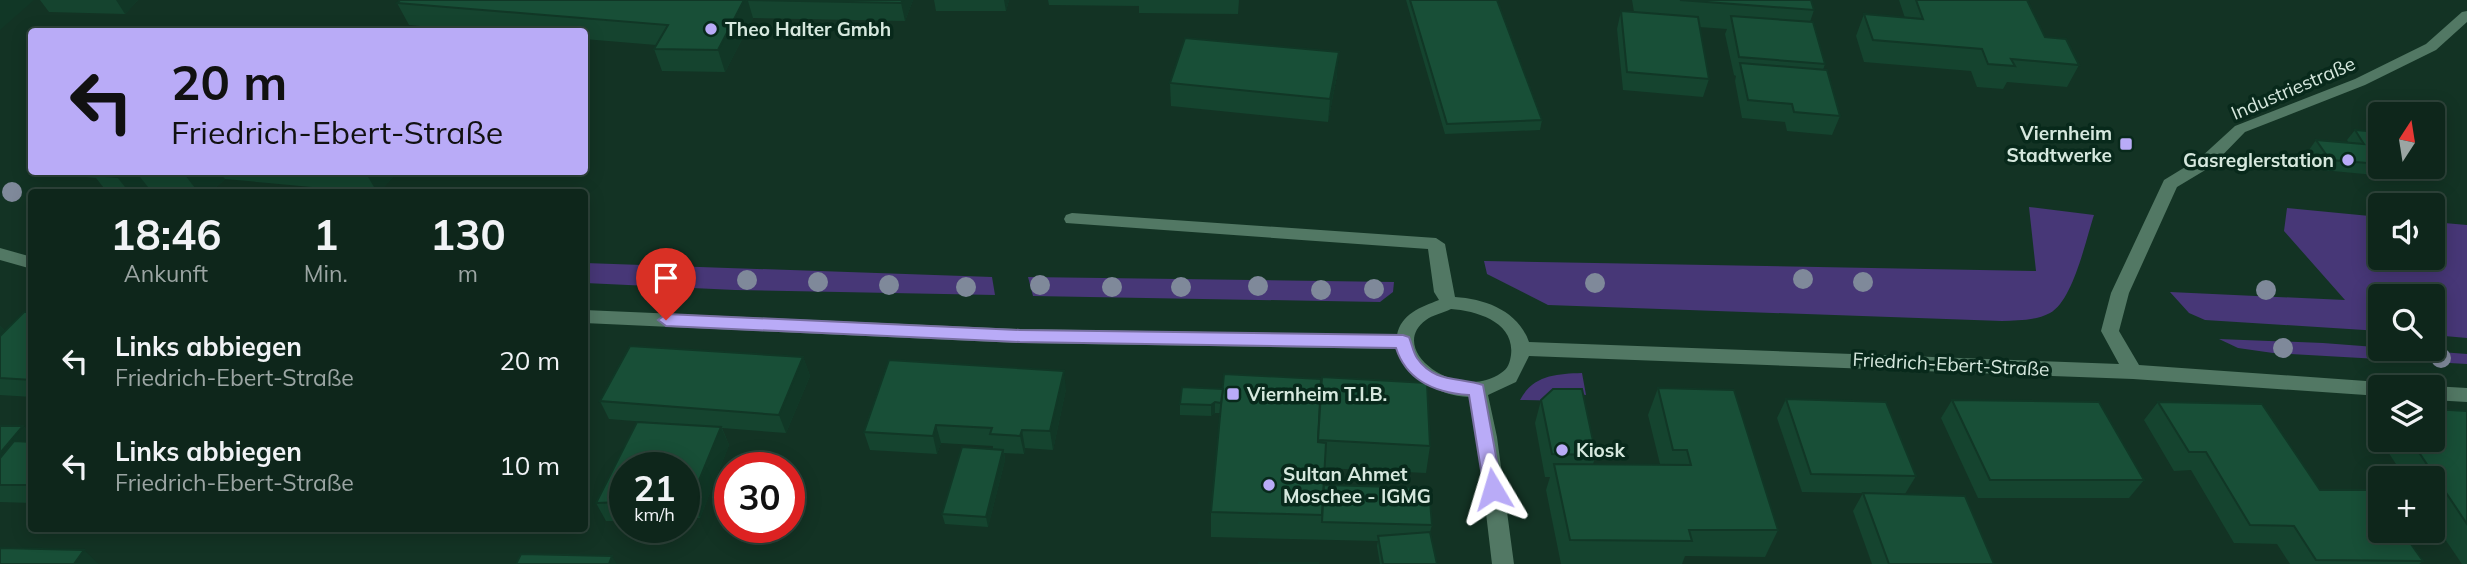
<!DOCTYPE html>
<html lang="de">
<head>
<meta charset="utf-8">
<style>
  :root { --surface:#0e261b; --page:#1c3228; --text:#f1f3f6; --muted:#9ba5a3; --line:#2e433a }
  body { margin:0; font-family:Mulish,sans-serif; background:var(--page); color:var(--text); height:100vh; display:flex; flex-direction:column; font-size:26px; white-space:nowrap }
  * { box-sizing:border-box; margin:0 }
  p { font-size:23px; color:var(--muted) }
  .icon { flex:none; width:38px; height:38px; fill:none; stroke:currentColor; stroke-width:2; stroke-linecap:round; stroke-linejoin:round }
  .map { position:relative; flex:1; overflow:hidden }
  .details { position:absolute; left:28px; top:189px; width:560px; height:343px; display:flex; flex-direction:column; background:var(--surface); border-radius:7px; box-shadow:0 4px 18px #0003,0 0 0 2px var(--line) }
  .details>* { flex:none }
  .banner { position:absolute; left:28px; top:28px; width:560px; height:147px; border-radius:7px; box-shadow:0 4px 18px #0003,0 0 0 2px var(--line); background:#b9abf7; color:#111; overflow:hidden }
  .needle { width:46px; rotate:12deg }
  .controls { position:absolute; left:2368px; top:102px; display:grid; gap:14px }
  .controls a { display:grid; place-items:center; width:77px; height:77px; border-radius:7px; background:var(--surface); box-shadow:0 4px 18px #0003,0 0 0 2px var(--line); font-size:35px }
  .speed { position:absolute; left:609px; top:452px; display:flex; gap:14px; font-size:35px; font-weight:700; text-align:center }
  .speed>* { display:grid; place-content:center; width:91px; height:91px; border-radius:50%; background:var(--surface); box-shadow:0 4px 18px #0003,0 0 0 2px var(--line); line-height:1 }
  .speed small { font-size:18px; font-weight:400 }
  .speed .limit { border:10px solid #d22; background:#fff; color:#111 }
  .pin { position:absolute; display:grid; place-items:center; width:60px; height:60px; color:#fff; margin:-72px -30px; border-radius:50% 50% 50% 0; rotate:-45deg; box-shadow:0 0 7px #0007 }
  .pin .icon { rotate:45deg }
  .me { position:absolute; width:77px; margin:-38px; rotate:353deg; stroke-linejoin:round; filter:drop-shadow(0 0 5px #0008) }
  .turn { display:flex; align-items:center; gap:24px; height:147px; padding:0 28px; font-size:32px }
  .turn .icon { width:91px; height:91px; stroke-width:2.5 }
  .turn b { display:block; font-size:49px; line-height:60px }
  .eta { display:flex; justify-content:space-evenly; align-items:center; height:119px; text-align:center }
  .eta b { font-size:42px; font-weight:700; line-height:49px }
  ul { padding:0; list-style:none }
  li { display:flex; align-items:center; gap:21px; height:105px; padding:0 28px }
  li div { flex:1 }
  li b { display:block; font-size:26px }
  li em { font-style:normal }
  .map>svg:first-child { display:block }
  .green { fill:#473777 }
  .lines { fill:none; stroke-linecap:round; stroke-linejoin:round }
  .minor { fill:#527864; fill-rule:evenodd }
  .tree { fill:#7f899a }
  .wall { fill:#15442f }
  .shaded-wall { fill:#113726 }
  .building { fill:#184f37; stroke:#113726; stroke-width:2 }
  .route { fill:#b9abf7; stroke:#786fa1; stroke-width:2 }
  .poi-dot { fill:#b9abf7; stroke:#08291b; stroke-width:2.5 }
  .labels { text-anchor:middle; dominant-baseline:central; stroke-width:7; stroke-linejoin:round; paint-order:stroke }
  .poi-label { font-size:19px; font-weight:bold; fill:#d6e8de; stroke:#08291b; text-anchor:start }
  .street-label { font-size:19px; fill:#d6e8de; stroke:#08291b }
</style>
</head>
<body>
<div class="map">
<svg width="2467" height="564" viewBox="0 0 2467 564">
  <rect width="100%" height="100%" fill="#133324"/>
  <g class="green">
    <path d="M2029 207 2094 215C2086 239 2073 301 2050 313 2035 321 2018 320 2002 321L1548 305 1487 274 1484 261 2036 271Z"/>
    <path d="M2287 208 2380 217V257H2432L2433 222 2467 225V338L2433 335 2432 296H2380V331L2205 320 2189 313 2170 292 2345 300 2284 231Z"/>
    <path d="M585 263 992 277 995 295 735 290 585 283Z"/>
    <path d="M1028 277 1394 282 1393 292 1380 302 1033 296Z"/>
    <path d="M2219 339 2323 343 2467 354V364L2273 353 2238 348Z"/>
    <path d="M1582 373 1586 395 1573 393 1574 401 1520 400C1533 375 1556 374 1582 373Z"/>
  </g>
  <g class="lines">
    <g class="minor">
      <path d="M2467 11V22L2436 50 2365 85 2245 132 2212 166 2177 187 2129 293 2119 331 2139 365 2380 382 2388 387H2380V396L2133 379 1529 356 1516 382 1488 395 1497 437 1514 564H1492L1477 437 1469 397C1437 396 1410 377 1397 349L1020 343 584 323V310L1020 329 1397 335C1401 314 1421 307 1439 300L1434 292 1428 249 1066 223 1064 219 1066 215 1072 213 1436 238 1445 244 1455 297C1486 299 1518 311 1529 342L2119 364 2101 331 2111 293 2164 180 2200 158 2235 126 2355 79 2426 44 2462 12ZM1451 309C1477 311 1515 322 1511 355 1510 362 1508 369 1501 373 1459 403 1385 350 1426 320 1432 315 1443 313 1451 309Z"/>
      <path d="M0 248 32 257V269L0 260Z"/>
      <path d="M2432 386 2467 388V402L2432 400V387H2429Z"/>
    </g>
  </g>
  <g class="tree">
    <circle cx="12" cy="192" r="10"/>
    <circle cx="679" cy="275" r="10"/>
    <circle cx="1803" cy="279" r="10"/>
    <circle cx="747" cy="280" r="10"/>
    <circle cx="818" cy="282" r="10"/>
    <circle cx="1863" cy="282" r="10"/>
    <circle cx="1595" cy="283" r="10"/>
    <circle cx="889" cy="285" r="10"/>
    <circle cx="1040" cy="285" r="10"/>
    <circle cx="1258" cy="286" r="10"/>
    <circle cx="966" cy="287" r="10"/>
    <circle cx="1112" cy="287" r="10"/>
    <circle cx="1181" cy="287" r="10"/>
    <circle cx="1374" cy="289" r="10"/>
    <circle cx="1321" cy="290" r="10"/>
    <circle cx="2266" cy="290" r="10"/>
    <circle cx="2283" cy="348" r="10"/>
    <circle cx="2441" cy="358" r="10"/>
  </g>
  <g class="wall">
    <path d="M40 0H138L125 14 49 12Z"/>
    <path d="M913 0 905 21 753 18 725 72 662 71 654 49 656 45 584 39V32H486L409 25 397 3Z"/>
    <path d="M934 0H1009L1006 11H936Z"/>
    <path d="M1048 0H1239L1238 14 1139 13V6L1049 5Z"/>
    <path d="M1406 0H1497L1542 120 1540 130 1445 134Z"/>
    <path d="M1632 0H1811L1814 10 1810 22 1825 64 1823 70 1840 116 1832 135 1787 131 1785 122 1742 118 1735 81 1736 76 1734 75 1725 34 1727 29 1699 27 1709 79 1703 97 1623 90 1617 29 1621 11 1634 12Z"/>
    <path d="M1899 0H2027L2045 37 2079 65 2067 87 2007 82 2003 89 1977 87 1971 71 1864 62 1856 36 1864 14 1905 18Z"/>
    <path d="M1337 75 1328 122 1171 106 1170 83Z"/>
    <path d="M2355 130 2380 132V166H2405L2396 177 2322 170 2309 150 2316 140 2348 142 2347 140Z"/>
    <path d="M62 172H398L379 192H366L225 179 211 192H107L96 178 66 175Z"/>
    <path d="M32 312V397L0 395V326L5 331Z"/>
    <path d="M630 346 803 357 810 376 786 433 722 428 729 445 700 518H684V467H625V521H606L596 503 637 422 671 424 609 419 600 401Z"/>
    <path d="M1182 387 1430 446 1426 473 1324 468V485L1432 525 1430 532 1437 564H1380L1377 546 1378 541 1211 537V512L1220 413H1215L1211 416 1180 415V404Z"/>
    <path d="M1658 388 1778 530 1765 557 1685 556 1682 564H1561L1546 490 1550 477H1545L1535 423 1541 400 1596 455 1593 464H1660L1648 415Z"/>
    <path d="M1066 389 1053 450 1025 448 1024 454 1004 453 1005 460 988 527 945 524 942 514 993 449V446L941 443 937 454 870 450 864 432Z"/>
    <path d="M1786 399 1916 476 1905 494 1802 492 1777 418Z"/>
    <path d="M1952 400 2144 480 2129 498H1978L1941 418Z"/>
    <path d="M2158 402 2320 490 2423 561 2419 564H2290L2277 544 2234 543 2191 470 2174 471 2144 420Z"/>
    <path d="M2467 411V564H2462L2432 520V478H2405L2370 424 2380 413V439H2432Z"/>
    <path d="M0 426H23L32 435V439L29 442H32V503L0 502Z"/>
    <path d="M1863 493 1994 564H1872L1853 511Z"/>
  </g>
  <g class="shaded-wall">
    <path d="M0 0H34L0 30Z"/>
    <path d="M116 0H138L125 14Z"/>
    <path d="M744 0H762L748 1 753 18 725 72 718 50Z"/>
    <path d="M903 0H913L905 21 901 3Z"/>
    <path d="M1004 0H1009L1006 11Z"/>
    <path d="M1339 52 1337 75 1328 122 1330 99Z"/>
    <path d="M131 172H136L152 192H129L117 177Z"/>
    <path d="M188 172H219L225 179 211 192H198L185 175Z"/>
    <path d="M365 172H398L379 192H377Z"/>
    <path d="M0 326 7 333 0 340Z"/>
    <path d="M803 357 810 376 786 433 779 415Z"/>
    <path d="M1064 371 1066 389 1053 450 1050 431Z"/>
    <path d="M1215 402V413L1211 416V405Z"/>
    <path d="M936 425 941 443 937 454 933 436Z"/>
    <path d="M23 426 32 435V439L0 476V453Z"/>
    <path d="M721 427 729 445 700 518 691 500Z"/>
    <path d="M1022 430 1025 448 1024 454 1020 436Z"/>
    <path d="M1003 450 1005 460 988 527 986 517Z"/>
    <path d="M84 550 99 564H74Z"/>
    <path d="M612 556 617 564H609Z"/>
  </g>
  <g class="building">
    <path d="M400 0H744L718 50 654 49 668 25 397 3Z"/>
    <path d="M748 0H903L901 3Z"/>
    <path d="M1410 0H1497L1542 120 1447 124Z"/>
    <path d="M1680 0H1811L1814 10Z"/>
    <path d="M1916 0H2027L2045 37 2066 39 2079 65 2011 59 2015 66 1988 64 1982 49 1873 40 1864 14 1923 19Z"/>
    <path d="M1621 11 1698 17 1709 79 1627 72Z"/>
    <path d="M1731 16 1813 22 1825 64 1739 57Z"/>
    <path d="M1185 38 1339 52 1330 99 1170 83Z"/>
    <path d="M1740 63 1827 70 1840 116 1794 112 1792 104 1748 100Z"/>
    <path d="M2355 130 2380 132V164L2330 160 2316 140 2364 144Z"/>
    <path d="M93 172H131L117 177 94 175Z"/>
    <path d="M152 172H188L185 175Z"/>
    <path d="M24 312H32V380L0 378V336Z"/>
    <path d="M630 346 803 357 779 415 600 401Z"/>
    <path d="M889 360 1064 371 1050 431 1022 430 1020 436 990 434 992 428 936 425 933 436 864 432Z"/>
    <path d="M1224 374 1321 379 1318 442 1326 443 1322 515 1211 512Z"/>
    <path d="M1322 377 1427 383 1430 446 1318 440Z"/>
    <path d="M1182 387 1223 389 1221 403 1215 402 1211 405 1180 404Z"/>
    <path d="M1658 388 1734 390 1778 530H1689L1692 541 1570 540 1554 464 1691 465 1687 450H1673Z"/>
    <path d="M1553 389H1582L1596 455 1552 454 1541 400Z"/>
    <path d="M1786 399 1886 402 1916 476 1811 474Z"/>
    <path d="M1952 400 2099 402 2144 480H1990Z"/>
    <path d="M2158 402 2262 404 2320 490H2372L2380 501V530H2401L2423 561 2316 560 2294 526 2250 525 2206 452H2189Z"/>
    <path d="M2432 409 2467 411V524L2410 439H2432Z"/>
    <path d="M637 422 721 427 691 500H684V467H625V502L596 503Z"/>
    <path d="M0 426H23L0 453Z"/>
    <path d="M14 441 32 442V485H0V458Z"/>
    <path d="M962 447 1003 450 986 517 942 514Z"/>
    <path d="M1324 485 1429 488 1432 525 1322 522Z"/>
    <path d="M1863 493 1965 496 1994 564H1889Z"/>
    <path d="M1430 532 1437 564H1383L1378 536Z"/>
    <path d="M0 548 84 550 74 564H0Z"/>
    <path d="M521 554 612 556 609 564H516Z"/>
    <rect x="1259" y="563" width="59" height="1"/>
  </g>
  <path class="route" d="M666 314 1020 330 1403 335 1409 337C1412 344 1413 352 1417 358 1434 383 1459 377 1483 385L1502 489 1499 494 1493 497 1486 494 1484 489 1469 395C1437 393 1407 382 1396 348L1020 342 666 326 658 320Z"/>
  <g class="poi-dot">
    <circle cx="711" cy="29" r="7"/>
    <rect x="2119" y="137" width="14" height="14" rx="3.5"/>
    <circle cx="2348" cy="160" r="7"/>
    <rect x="1226" y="387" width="14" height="14" rx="3.5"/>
    <circle cx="1562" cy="450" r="7"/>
    <circle cx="1269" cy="485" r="7"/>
  </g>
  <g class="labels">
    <g class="poi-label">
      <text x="725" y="29">Theo Halter Gmbh</text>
      <text x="2112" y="133" text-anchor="end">Viernheim<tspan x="2112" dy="22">Stadtwerke</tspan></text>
      <text x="2334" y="160" text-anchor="end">Gasreglerstation</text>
      <text x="1247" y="394">Viernheim T.I.B.</text>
      <text x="1576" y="450">Kiosk</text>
      <text x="1283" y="474">Sultan Ahmet<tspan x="1283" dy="22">Moschee - IGMG</tspan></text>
    </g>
    <g class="street-label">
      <text transform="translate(2293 88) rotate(-23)">Industriestraße</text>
      <text transform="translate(1951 364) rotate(3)">Friedrich-Ebert-Straße</text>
    </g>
  </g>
</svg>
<div class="controls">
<a><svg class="needle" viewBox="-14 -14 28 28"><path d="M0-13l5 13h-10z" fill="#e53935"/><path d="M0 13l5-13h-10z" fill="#9ba5a3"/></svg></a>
<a><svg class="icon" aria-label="sound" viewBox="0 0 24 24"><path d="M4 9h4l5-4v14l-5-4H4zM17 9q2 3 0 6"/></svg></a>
<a><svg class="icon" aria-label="search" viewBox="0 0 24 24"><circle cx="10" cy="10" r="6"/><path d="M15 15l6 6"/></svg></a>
<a><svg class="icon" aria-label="layers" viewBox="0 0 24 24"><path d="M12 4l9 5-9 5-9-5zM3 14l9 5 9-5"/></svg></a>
<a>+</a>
</div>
<div class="speed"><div>21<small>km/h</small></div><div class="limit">30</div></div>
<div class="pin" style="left:666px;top:320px;background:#d93025"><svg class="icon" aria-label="arrive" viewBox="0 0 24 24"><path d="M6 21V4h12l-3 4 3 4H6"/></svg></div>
<svg class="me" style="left:1493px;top:489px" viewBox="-20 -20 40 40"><path d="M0-17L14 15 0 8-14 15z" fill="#b9abf7" stroke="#fff" stroke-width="4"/></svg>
<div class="banner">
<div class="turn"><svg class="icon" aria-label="left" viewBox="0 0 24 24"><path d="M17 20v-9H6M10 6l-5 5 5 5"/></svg><div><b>20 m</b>Friedrich-Ebert-Straße</div></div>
</div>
<section class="details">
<div class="eta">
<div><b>18:46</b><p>Ankunft</p></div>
<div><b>1</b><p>Min.</p></div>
<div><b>130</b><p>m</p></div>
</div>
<ul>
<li><svg class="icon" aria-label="left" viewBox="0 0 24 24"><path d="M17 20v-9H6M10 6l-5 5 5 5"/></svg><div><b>Links abbiegen</b><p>Friedrich-Ebert-Straße</p></div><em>20 m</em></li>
<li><svg class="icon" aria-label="left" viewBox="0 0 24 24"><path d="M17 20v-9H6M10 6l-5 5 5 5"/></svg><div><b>Links abbiegen</b><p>Friedrich-Ebert-Straße</p></div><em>10 m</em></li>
</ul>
</section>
</div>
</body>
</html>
